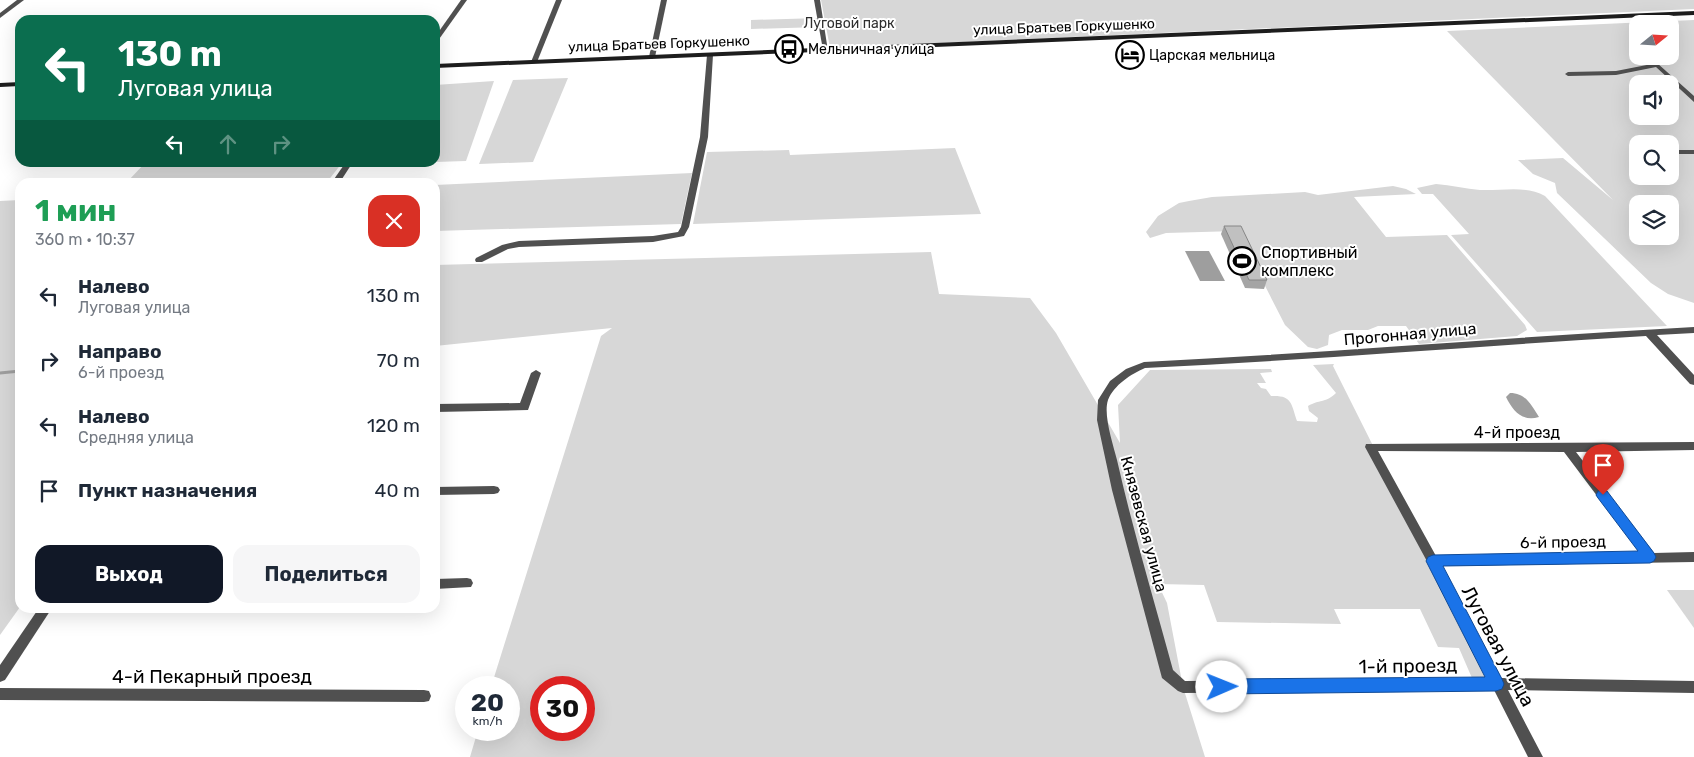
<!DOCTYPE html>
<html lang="ru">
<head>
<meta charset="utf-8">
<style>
  :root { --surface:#fff; --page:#f6f6f7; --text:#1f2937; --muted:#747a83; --accent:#111827 }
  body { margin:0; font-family:Rubik,sans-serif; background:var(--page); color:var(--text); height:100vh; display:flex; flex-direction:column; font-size:19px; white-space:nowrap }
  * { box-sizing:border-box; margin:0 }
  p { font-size:16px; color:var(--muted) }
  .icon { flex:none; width:28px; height:28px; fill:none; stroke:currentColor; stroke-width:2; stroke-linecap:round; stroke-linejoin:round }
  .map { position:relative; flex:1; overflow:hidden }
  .sheet { position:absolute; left:15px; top:178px; width:425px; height:435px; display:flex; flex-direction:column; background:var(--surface); border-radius:15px; box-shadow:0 5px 20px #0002 }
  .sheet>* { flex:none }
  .banner { position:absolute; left:15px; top:15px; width:425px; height:152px; border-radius:15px; box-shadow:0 5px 20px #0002; background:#0b6e4f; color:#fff; overflow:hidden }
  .needle { width:32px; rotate:72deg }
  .fabs { position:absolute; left:1629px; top:15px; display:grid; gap:10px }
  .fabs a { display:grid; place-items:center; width:50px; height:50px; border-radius:10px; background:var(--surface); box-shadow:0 5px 20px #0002; font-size:25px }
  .speed { position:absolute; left:455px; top:676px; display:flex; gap:10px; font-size:25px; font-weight:700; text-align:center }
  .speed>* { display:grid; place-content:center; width:65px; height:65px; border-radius:50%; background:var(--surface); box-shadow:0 5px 20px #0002; line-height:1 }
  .speed small { font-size:12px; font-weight:400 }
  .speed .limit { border:8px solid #d22; background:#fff; color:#111 }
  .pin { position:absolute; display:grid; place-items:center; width:42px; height:42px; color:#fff; margin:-51px -21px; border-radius:50% 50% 50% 0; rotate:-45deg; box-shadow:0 0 5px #0007 }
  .pin .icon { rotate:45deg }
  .me { position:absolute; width:55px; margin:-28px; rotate:89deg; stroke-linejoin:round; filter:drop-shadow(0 0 4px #0008) }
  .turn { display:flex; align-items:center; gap:18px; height:105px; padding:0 20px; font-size:22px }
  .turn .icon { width:65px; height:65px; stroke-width:2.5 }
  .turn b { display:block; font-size:35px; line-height:42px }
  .lanes { display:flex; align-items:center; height:48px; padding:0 20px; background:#0003; justify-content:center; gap:25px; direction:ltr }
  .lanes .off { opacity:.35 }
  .round { display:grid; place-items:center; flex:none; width:52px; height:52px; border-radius:15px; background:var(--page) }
  .summary { display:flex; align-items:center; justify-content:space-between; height:85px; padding:0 20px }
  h1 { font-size:30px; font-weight:700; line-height:38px; color:#1e9e55 }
  .action { display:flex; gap:10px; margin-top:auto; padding:10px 20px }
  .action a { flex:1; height:58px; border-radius:15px; background:var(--accent); color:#fff; font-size:20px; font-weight:700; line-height:58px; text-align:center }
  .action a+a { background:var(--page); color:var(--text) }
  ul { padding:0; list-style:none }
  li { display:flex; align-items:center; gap:15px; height:65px; padding:0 20px }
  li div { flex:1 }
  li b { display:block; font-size:19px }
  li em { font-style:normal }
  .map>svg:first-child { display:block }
  .green { fill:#d7d7d7; fill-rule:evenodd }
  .water { fill:#9e9e9e }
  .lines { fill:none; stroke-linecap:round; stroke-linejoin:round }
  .stream { stroke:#9e9e9e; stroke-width:3 }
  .street { fill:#505050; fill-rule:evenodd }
  .secondary { fill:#1d1d1d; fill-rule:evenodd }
  .wall { fill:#a5a5a5 }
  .building { fill:#c0c0c0; stroke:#868686 }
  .route { fill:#1a73e8; stroke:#114b97 }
  .labels { text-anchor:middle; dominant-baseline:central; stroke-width:4; stroke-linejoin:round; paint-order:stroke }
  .far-park-label { font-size:14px; fill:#2e2e2e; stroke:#fff }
  .far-street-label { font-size:14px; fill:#000; stroke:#fff }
  .far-poi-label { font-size:14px; fill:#000; stroke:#fff; text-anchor:start }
  .poi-label { font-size:16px; fill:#000; stroke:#fff; text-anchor:start }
  .street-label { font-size:16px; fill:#000; stroke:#fff }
  .near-street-label { font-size:19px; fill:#000; stroke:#fff }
</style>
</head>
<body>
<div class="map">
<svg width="1694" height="757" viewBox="0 0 1694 757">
  <rect width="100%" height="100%" fill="#fff"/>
  <g class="green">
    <path d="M821 0H1694V9L830 48Z"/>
    <path d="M819 18 820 27 751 29V20Z"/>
    <path d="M1694 20V303L1668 294 1651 283 1557 193 1555 183 1533 174 1518 160 1563 158 1613 200 1447 31ZM1638 24H1670V56H1638ZM1638 84H1670V116H1638ZM1638 144H1670V176H1638ZM1638 204H1670V236H1638Z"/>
    <path d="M568 78 533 162 479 164 513 80Z"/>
    <path d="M494 81 466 161 435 162V85Z"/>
    <path d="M955 148 981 214 693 224 707 152 789 150 790 155Z"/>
    <path d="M146 162H342V163L327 182H127Z"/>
    <path d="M692 173 681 224 435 231V185Z"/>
    <path d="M1436 184C1451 185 1466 189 1480 190 1502 191 1526 185 1545 196L1667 326 1537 332 1451 235 1469 234 1433 194H1422L1417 188Z"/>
    <path d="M1393 186 1406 189 1416 194 1354 197 1386 237 1447 235 1525 325 1527 330 1517 336 1419 344 1406 326H1378L1368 330H1342L1329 335 1328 345 1317 349 1308 347 1285 325 1237 231 1166 233 1150 238 1146 232 1158 216 1179 203 1189 201 1212 197 1305 192 1318 195Z"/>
    <path d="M20 200V607L0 635V201Z"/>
    <path d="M931 252 939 294 1030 298 1056 333 1120 443 1118 405 1150 370 1271 369 1272 372 1260 373 1266 383H1257L1261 388 1266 389 1271 396C1292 395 1291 403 1297 421L1317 422 1318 418 1309 411 1308 406C1320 399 1324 404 1336 393L1313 365 1334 364 1333 366 1491 681 1475 685 1459 648 1438 647 1420 609H1334L1341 624 1217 622 1204 585 1158 584 1167 603 1183 687 1205 757H470L478 730H509V688L491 687 601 336 612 328 435 346V265ZM541 688H584V730H541Z"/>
    <path d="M1667 590H1694V628Z"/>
  </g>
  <g class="water">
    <path d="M1185 251H1209L1225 281H1200Z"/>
    <path d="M1510 393C1526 393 1531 405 1539 417 1522 422 1513 411 1506 397Z"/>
  </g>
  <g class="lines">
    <path class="stream" d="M0 373 20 371"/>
    <g class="street">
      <path d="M17 0H24L0 18V13Z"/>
      <path d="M461 0H467L437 42 435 43V37Z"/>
      <path d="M556 0H562L537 62 532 63 531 62Z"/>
      <path d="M661 0H667L655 57 652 59 649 57Z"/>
      <path d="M814 0H820L828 51 823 50Z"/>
      <path d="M710 53 713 55 708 137 689 227 684 236 653 242 519 247 508 249 482 262H476L475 260 476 258 502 245 519 241 653 236 678 232 681 227 700 137 707 55Z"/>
      <path d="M1657 63 1694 96V102L1656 67 1616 75 1568 76 1565 74 1568 72 1616 71Z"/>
      <rect x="1670" y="150" width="24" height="4"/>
      <path d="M346 162H353L340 182H332Z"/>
      <path d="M1694 327V333L1657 335 1694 375V385L1690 384 1646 336C1479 346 1312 360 1145 368 1131 374 1114 385 1108 400 1103 415 1113 444 1117 460 1133 531 1154 600 1173 670L1185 681 1487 678 1429 565 1365 447 1366 444 1694 442V450L1576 452 1654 553 1694 552V562L1442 566 1501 678 1694 681V693L1508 690 1543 757H1528L1494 690 1183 693 1178 691 1162 678 1112 490 1097 420 1098 400 1110 381 1126 369 1144 362C1327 353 1511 337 1694 327ZM1378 451 1564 452 1640 553 1436 556Z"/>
      <path d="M536 370 541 373 528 410 435 412V404L520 403 531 373Z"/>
      <path d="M494 486 498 487 500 490 498 493 494 494 435 495V487Z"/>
      <path d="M467 578 471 579 473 583 471 587 435 589V579Z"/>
      <path d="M39 608H52L5 680 0 682V665Z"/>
      <path d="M0 688 424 690 429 691 431 696 429 701 424 702 0 700Z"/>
    </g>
    <g class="secondary">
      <path d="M1694 11V15L435 68V64Z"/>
      <path d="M20 82V86L0 87V83Z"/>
    </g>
  </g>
  <path class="wall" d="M1224 226 1267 280 1264 289 1245 288 1221 234Z"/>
  <path class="building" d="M1224 226H1241L1267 280H1249Z"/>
  <path class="route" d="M1603 490 1607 491 1654 553 1656 557 1654 561 1650 563 1443 566 1502 679 1504 684 1502 689 1496 691 1222 694 1217 692 1214 687 1217 682 1222 679 1485 677 1426 561 1428 557 1433 555 1638 551 1598 498 1596 495 1598 491Z"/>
  <defs>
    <symbol id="bus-ring" viewBox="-11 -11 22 22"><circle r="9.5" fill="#fff" stroke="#000" stroke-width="1.5"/><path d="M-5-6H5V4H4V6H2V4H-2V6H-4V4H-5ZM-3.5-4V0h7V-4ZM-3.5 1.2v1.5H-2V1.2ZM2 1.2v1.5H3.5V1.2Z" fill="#000"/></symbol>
    <symbol id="hotel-ring" viewBox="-11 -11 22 22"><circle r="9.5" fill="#fff" stroke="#000" stroke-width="1.5"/><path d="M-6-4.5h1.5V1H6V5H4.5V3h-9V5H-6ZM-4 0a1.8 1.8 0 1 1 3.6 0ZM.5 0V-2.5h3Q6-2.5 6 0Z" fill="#000"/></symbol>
    <symbol id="stadium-ring" viewBox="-11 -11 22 22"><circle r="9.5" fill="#fff" stroke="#000" stroke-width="1.5"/><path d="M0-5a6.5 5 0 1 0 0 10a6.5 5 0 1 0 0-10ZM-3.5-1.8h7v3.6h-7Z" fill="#000"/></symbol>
  </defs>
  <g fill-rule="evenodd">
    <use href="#bus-ring" x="773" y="33" width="32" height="32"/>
    <use href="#hotel-ring" x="1114" y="39" width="32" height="32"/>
    <use href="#stadium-ring" x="1226" y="245" width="32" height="32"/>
  </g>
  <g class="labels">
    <g class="far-park-label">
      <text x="849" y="23">Луговой парк</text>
    </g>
    <g class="far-street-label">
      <text transform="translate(1064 27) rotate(-2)">улица Братьев Горкушенко</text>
      <text transform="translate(659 44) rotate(-2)">улица Братьев Горкушенко</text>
    </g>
    <g class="far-poi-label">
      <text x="808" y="49">Мельничная улица</text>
      <text x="1149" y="55">Царская мельница</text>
    </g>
    <g class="poi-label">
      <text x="1261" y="252">Спортивный<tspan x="1261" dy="18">комплекс</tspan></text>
    </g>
    <g class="street-label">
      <text transform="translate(1410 334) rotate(-5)">Прогонная улица</text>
      <text x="1517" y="432">4-й проезд</text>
      <text transform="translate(1144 524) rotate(75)">Князевская улица</text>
      <text transform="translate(1563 542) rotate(-1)">6-й проезд</text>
    </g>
    <g class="near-street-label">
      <text transform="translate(1498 646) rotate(62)">Луговая улица</text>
      <text transform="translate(1408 666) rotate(-1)">1-й проезд</text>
      <text x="212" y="676">4-й Пекарный проезд</text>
    </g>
  </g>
</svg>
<div class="fabs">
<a><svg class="needle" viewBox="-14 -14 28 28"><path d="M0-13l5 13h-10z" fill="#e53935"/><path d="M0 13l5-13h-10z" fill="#747a83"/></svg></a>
<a><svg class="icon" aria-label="sound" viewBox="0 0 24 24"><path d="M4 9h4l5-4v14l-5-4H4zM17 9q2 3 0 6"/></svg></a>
<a><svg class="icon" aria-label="search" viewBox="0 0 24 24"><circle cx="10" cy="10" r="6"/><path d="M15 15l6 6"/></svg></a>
<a><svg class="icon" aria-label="layers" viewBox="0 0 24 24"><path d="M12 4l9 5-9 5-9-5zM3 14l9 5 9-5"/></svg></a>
</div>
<div class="speed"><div>20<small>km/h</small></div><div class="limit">30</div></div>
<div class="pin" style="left:1603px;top:495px;background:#d93025"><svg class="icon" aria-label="arrive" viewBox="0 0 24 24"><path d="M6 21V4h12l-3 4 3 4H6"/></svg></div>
<svg class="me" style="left:1222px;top:687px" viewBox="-20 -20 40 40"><circle r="19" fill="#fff"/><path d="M0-13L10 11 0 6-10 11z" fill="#1a73e8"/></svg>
<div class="banner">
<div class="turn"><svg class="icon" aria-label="left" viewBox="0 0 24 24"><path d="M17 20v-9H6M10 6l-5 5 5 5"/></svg><div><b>130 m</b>Луговая улица</div></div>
<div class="lanes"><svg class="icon" aria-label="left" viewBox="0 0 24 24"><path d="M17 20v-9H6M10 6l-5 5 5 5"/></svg><svg class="icon off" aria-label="ahead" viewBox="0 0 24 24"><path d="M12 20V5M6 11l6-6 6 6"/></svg><svg class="icon off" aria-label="right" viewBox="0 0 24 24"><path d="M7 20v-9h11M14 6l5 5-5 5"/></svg></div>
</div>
<section class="sheet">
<div class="summary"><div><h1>1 мин</h1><p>360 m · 10:37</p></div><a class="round" style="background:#d93025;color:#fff"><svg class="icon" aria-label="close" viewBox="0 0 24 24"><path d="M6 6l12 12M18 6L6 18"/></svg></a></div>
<ul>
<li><svg class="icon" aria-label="left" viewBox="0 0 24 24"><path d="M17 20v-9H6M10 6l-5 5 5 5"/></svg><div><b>Налево</b><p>Луговая улица</p></div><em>130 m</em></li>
<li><svg class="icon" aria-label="right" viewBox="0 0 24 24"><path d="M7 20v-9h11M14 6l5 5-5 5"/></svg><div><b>Направо</b><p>6-й проезд</p></div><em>70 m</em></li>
<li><svg class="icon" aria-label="left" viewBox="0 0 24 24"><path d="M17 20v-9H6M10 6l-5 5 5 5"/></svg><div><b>Налево</b><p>Средняя улица</p></div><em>120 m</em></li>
<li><svg class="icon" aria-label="arrive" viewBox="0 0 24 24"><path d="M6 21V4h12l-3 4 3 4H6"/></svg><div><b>Пункт назначения</b></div><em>40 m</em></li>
</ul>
<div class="action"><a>Выход</a><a>Поделиться</a></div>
</section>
</div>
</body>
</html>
